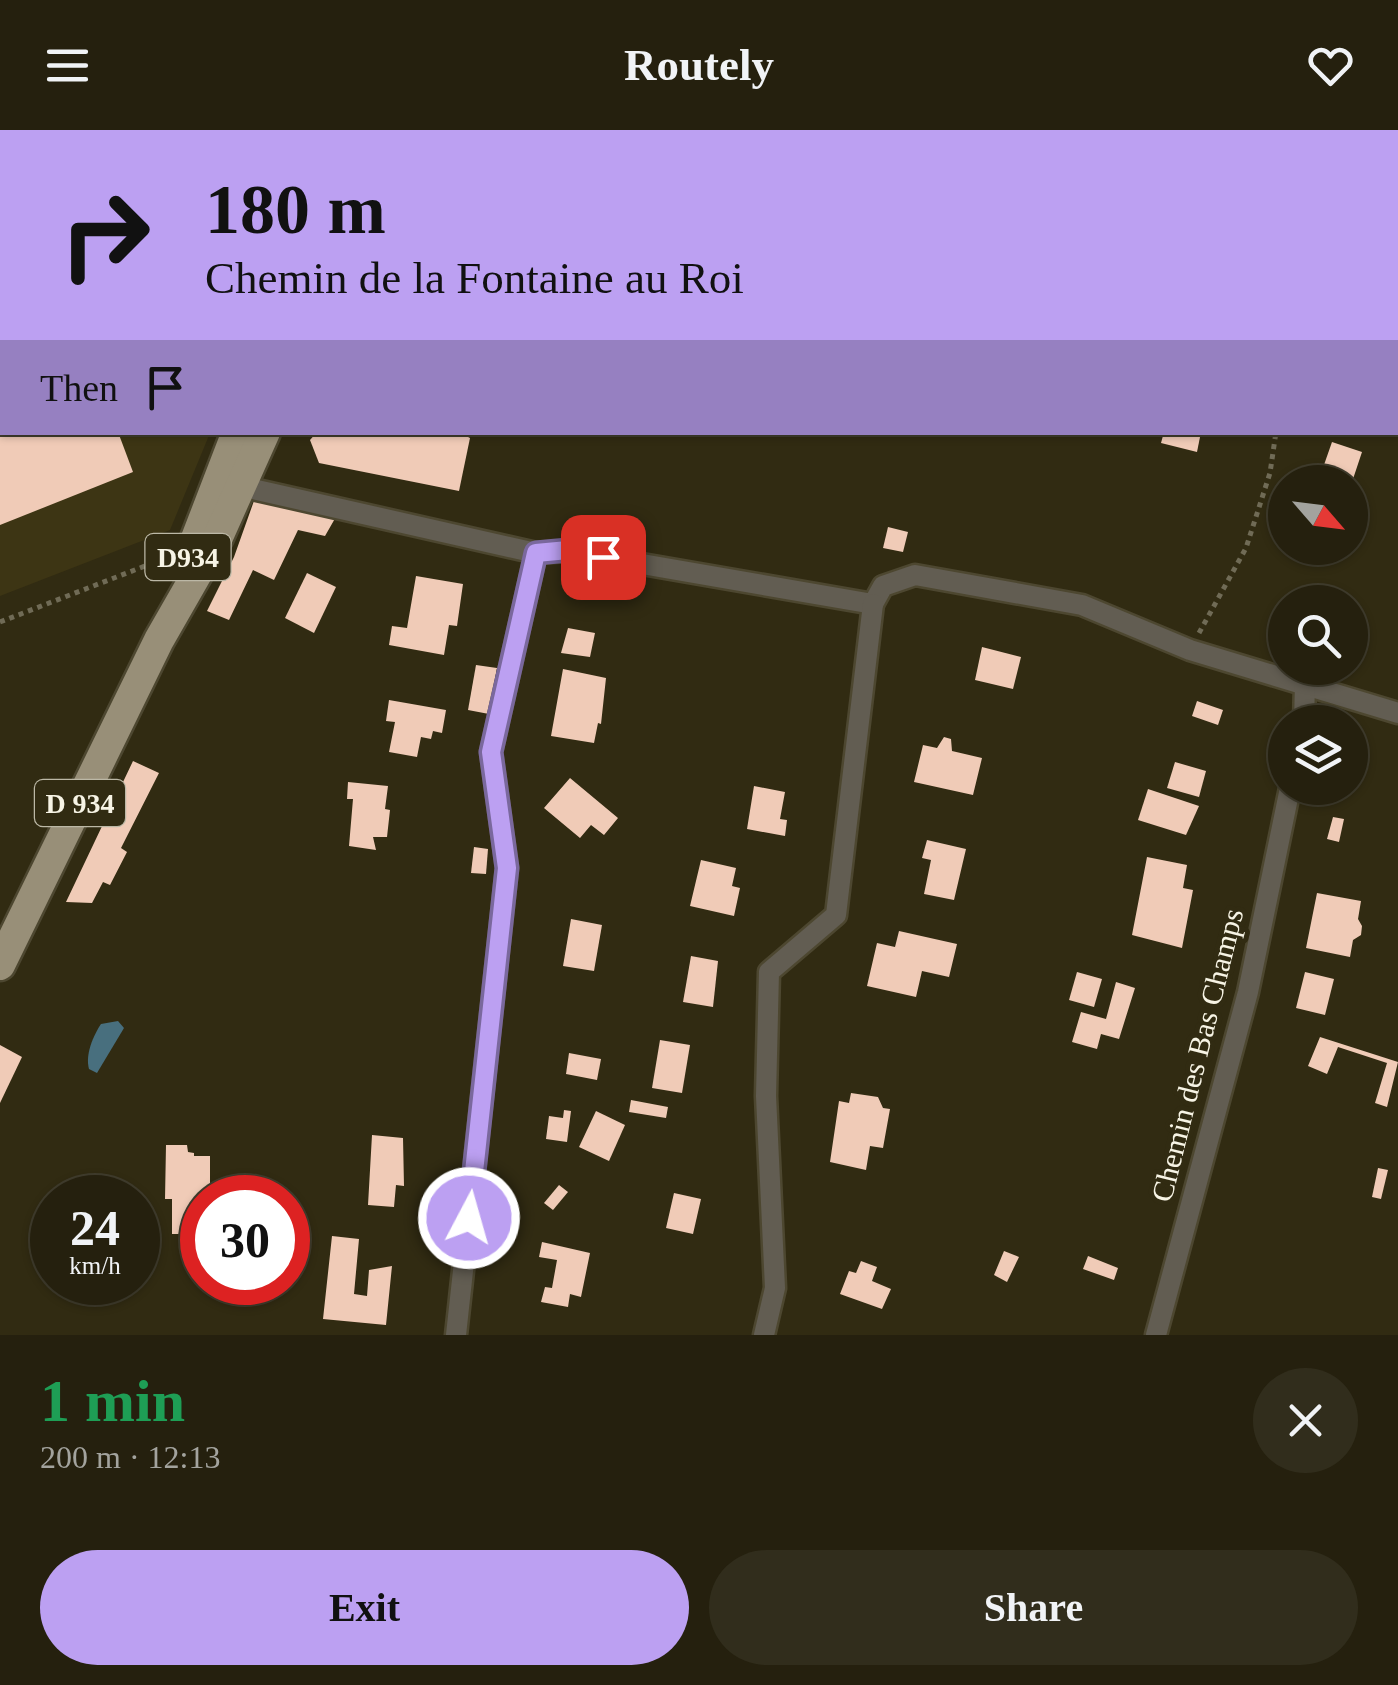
<!DOCTYPE html>
<html lang="en">
<head>
<meta charset="utf-8">
<style>
  :root { --surface:#25200e; --page:#312d1c; --text:#f1f3f6; --muted:#a3a39e; --line:#423e2e; --accent:#bca0f2 }
  body { margin:0; font-family:Georgia,serif; background:var(--page); color:var(--text); height:100vh; display:flex; flex-direction:column; font-size:38px; white-space:nowrap }
  * { box-sizing:border-box; margin:0 }
  p { font-size:32px; color:var(--muted) }
  .icon { flex:none; width:55px; height:55px; fill:none; stroke:currentColor; stroke-width:2; stroke-linecap:round; stroke-linejoin:round }
  .map { position:relative; height:1205px; overflow:hidden }
  .drawer { display:flex; flex-direction:column; background:var(--surface); flex:1 }
  .drawer>* { flex:none }
  .hud { position:absolute; left:0px; top:0px; width:1400px; height:305px; box-shadow:0 2px 8px #0004,0 0 0 2px var(--line); background:#bca0f2; color:#111; overflow:hidden }
  .needle { width:65px; rotate:118deg }
  .fabs { position:absolute; left:1268px; top:335px; display:grid; gap:20px }
  .fabs a { display:grid; place-items:center; width:100px; height:100px; border-radius:50%; background:var(--surface); box-shadow:0 2px 8px #0004,0 0 0 2px var(--line); font-size:50px }
  .speed { position:absolute; left:30px; top:1045px; display:flex; gap:20px; font-size:50px; font-weight:700; text-align:center }
  .speed>* { display:grid; place-content:center; width:130px; height:130px; border-radius:50%; background:var(--surface); box-shadow:0 2px 8px #0004,0 0 0 2px var(--line); line-height:1 }
  .speed small { font-size:25px; font-weight:400 }
  .speed .limit { border:15px solid #d22; background:#fff; color:#111 }
  .pin { position:absolute; display:grid; place-items:center; width:85px; height:85px; color:#fff; margin:-42px; border-radius:20px; box-shadow:0 5px 15px #0006 }
  .me { position:absolute; width:110px; margin:-55px; rotate:6deg; stroke-linejoin:round; filter:drop-shadow(0 0 8px #0008) }
  .turn { display:flex; align-items:center; gap:35px; height:210px; padding:0 40px; font-size:45px }
  .turn .icon { width:130px; height:130px; stroke-width:2.5 }
  .turn b { display:block; font-size:70px; line-height:85px }
  .then { display:flex; align-items:center; height:95px; padding:0 40px; background:#0003; gap:20px; font-size:38px }
  .round { display:grid; place-items:center; flex:none; width:105px; height:105px; border-radius:52px; background:var(--page) }
  .summary { display:flex; align-items:center; justify-content:space-between; height:170px; padding:0 40px }
  h1 { font-size:60px; font-weight:800; line-height:75px; color:#1e9e55 }
  .cta { display:flex; gap:20px; margin-top:auto; padding:20px 40px }
  .cta a { flex:1; height:115px; border-radius:60px; background:var(--accent); color:#111; font-size:40px; font-weight:800; line-height:115px; text-align:center }
  .cta a+a { background:var(--page); color:var(--text) }
  header { display:flex; justify-content:space-between; align-items:center; height:130px; padding:0 40px; background:var(--surface); font-size:45px; font-weight:800 }
  .map>svg:first-child { display:block }
  .built { fill:#3d3514 }
  .water { fill:#486f7e }
  .building { fill:#f0cbb7 }
  .lines { fill:none; stroke-linecap:round; stroke-linejoin:round }
  .street-casing { stroke:#4d4730; stroke-width:25 }
  .primary-casing { stroke:#4d4730; stroke-width:35 }
  .path { stroke:#706b56; stroke-width:5; stroke-dasharray:5 5; stroke-linecap:butt }
  .street { stroke:#625d52; stroke-width:20 }
  .primary { stroke:#988f78; stroke-width:30 }
  .route-casing { stroke:#7a689d; stroke-width:25 }
  .route { stroke:#bca0f2; stroke-width:18 }
  .labels { text-anchor:middle; dominant-baseline:central; stroke-width:10; stroke-linejoin:round; paint-order:stroke }
  .shield { fill:#312b12; stroke:#bcb8a6; stroke-width:2.5 }
  .shield-label { font-size:28px; font-weight:bold; fill:#f7f4e5 }
  .street-label { font-size:30px; fill:#f7f4e5; stroke:#312b12 }
</style>
</head>
<body>
<header><svg class="icon" aria-label="menu" viewBox="0 0 24 24"><path d="M4 6h16M4 12h16M4 18h16"/></svg>Routely<svg class="icon" aria-label="heart" viewBox="0 0 24 24"><path d="M12 20l-8-8c-3-5 5-10 8-4 3-6 11-1 8 4z"/></svg></header>
<div class="map">
<svg width="1398" height="1205" viewBox="0 0 1398 1205">
  <rect width="100%" height="100%" fill="#312b12"/>
  <path class="built" d="M0 0 69 2H2V302L210 303 170 400 0 466Z"/>
  <path class="water" d="M118 891 124 898 97 943 89 939C85 925 93 906 101 894Z"/>
  <g class="building">
    <path d="M0 302H118L133 342 0 395Z"/>
    <path d="M317 302H458L470 308 459 361 319 333 310 310Z"/>
    <path d="M1164 302H1201L1197 322 1161 313Z"/>
    <path d="M1332 312 1362 322 1352 352H1318Z"/>
    <path d="M255 368 337 385 325 406 298 400 274 450 253 440 229 490 207 481 234 427Z"/>
    <path d="M888 397 908 402 903 422 883 418Z"/>
    <path d="M307 443 336 457 314 503 285 488Z"/>
    <path d="M416 446 463 454 457 496 449 495 444 525 389 515 392 496 407 498Z"/>
    <path d="M568 498 595 503 590 527 561 523Z"/>
    <path d="M982 517 1021 527 1013 559 975 550Z"/>
    <path d="M476 535 497 538 489 584 468 580Z"/>
    <path d="M563 539 606 548 601 594 598 593 594 613 551 606Z"/>
    <path d="M389 570 446 580 442 603 433 601 431 609 421 607 417 627 389 622 395 592 386 591Z"/>
    <path d="M1197 571 1223 580 1218 595 1192 586Z"/>
    <path d="M944 607 951 609 952 621 982 628 973 665 914 652 923 615 937 618Z"/>
    <path d="M133 631 159 643 121 718 127 722 110 755 103 752 92 773 66 772Z"/>
    <path d="M1175 632 1206 641 1199 667 1167 658Z"/>
    <path d="M570 648 618 688 604 705 591 695 580 708 544 678Z"/>
    <path d="M348 652 388 656 385 679 390 680 387 707H373L376 720 349 716 353 669H347Z"/>
    <path d="M754 656 785 662 780 689 787 690 785 706 747 699Z"/>
    <path d="M1148 659 1199 676 1186 705 1138 690Z"/>
    <path d="M1333 687 1344 689 1339 712 1327 709Z"/>
    <path d="M927 710 966 719 954 770 924 764 931 730 922 728Z"/>
    <path d="M474 717 488 719 486 744 471 743Z"/>
    <path d="M1147 727 1187 735 1183 758 1193 760 1182 818 1132 805Z"/>
    <path d="M701 730 736 738 732 756 740 758 734 786 690 776Z"/>
    <path d="M1317 763 1361 771 1358 789 1362 796 1361 805 1353 810 1350 827 1306 818Z"/>
    <path d="M571 789 602 795 594 841 563 836Z"/>
    <path d="M899 801 957 814 949 847 922 841 916 867 867 856 877 813 895 817Z"/>
    <path d="M691 826 718 831 713 877 683 872Z"/>
    <path d="M1077 842 1102 849 1094 877 1069 870Z"/>
    <path d="M1305 842 1334 849 1325 885 1296 878Z"/>
    <path d="M1116 852 1135 858 1119 909 1101 904 1097 919 1072 912 1081 882 1106 889Z"/>
    <path d="M1320 907 1398 932 1387 977 1375 973 1387 933 1338 917 1327 944 1308 936Z"/>
    <path d="M660 910 690 915 682 963 652 958Z"/>
    <path d="M0 915 22 927 0 973Z"/>
    <path d="M569 923 601 929 597 950 566 944Z"/>
    <path d="M851 963 878 967 883 978 890 979 883 1018 870 1016 866 1040 830 1032 839 971 849 973Z"/>
    <path d="M631 970 668 977 666 988 629 982Z"/>
    <path d="M564 980 571 981 567 1012 546 1009 549 986 563 988Z"/>
    <path d="M596 981 625 995 609 1031 579 1017Z"/>
    <path d="M372 1005 403 1008 404 1056 396 1055 394 1077 368 1075Z"/>
    <path d="M166 1015H187L188 1022 194 1023V1026H210V1068H202V1104H172V1069H165Z"/>
    <path d="M1378 1038 1388 1040 1381 1069 1372 1067Z"/>
    <path d="M559 1055 568 1062 553 1080 544 1073Z"/>
    <path d="M674 1063 701 1069 693 1104 666 1098Z"/>
    <path d="M332 1106 359 1109 354 1164 367 1166 369 1140 392 1136 386 1195 323 1189Z"/>
    <path d="M542 1112 590 1123 581 1167 570 1164 568 1177 541 1172 545 1157 552 1158 557 1130 539 1127Z"/>
    <path d="M1004 1121 1019 1127 1007 1152 994 1145Z"/>
    <path d="M1088 1126 1118 1138 1114 1150 1083 1139Z"/>
    <path d="M861 1131 877 1137 872 1151 891 1159 882 1179 840 1164 849 1141 856 1143Z"/>
  </g>
  <g class="lines">
    <defs>
      <g id="street">
        <path d="M210 0 222 2"/>
        <path d="M320 2 326 0"/>
        <path d="M231 349 257 360 536 423 567 421 873 474 883 456 915 445 1082 475 1190 520 1398 583"/>
        <path d="M1304 592 1305 554"/>
        <path d="M456 1205 507 738 491 622 536 423"/>
        <path d="M764 1205 775 1158 766 966 769 842 836 785 873 474"/>
        <path d="M1156 1205 1248 862 1290 658"/>
      </g>
      <g id="primary">
        <path d="M381 2 383 0"/>
        <path d="M410 2 411 0"/>
        <path d="M185 437 237 302"/>
        <path d="M0 835 159 510 218 407 265 302"/>
      </g>
    </defs>
    <use href="#street" class="street-casing"/>
    <use href="#primary" class="primary-casing"/>
    <g class="path">
      <path d="M0 492 158 431"/>
      <path d="M1199 503 1246 418 1270 343 1276 302"/>
    </g>
    <use href="#street" class="street"/>
    <use href="#primary" class="primary"/>
  </g>
  <g class="lines">
    <defs>
      <path id="route" d="M469 1088 507 738 491 622 536 423 568 420 603 427"/>
    </defs>
    <use href="#route" class="route-casing"/>
    <use href="#route" class="route"/>
  </g>
  <g class="labels">
    <g class="shield">
      <rect x="145.5" y="404" width="85" height="46" rx="8"/>
      <rect x="35" y="650" width="90" height="46" rx="8"/>
    </g>
    <g class="shield-label">
      <text x="188" y="427">D934</text>
      <text x="80" y="673">D 934</text>
    </g>
    <g class="street-label">
      <text transform="translate(1197 925) rotate(-76)">Chemin des Bas Champs</text>
    </g>
  </g>
</svg>
<div class="fabs">
<a><svg class="needle" viewBox="-14 -14 28 28"><path d="M0-13l5 13h-10z" fill="#e53935"/><path d="M0 13l5-13h-10z" fill="#a3a39e"/></svg></a>
<a><svg class="icon" aria-label="search" viewBox="0 0 24 24"><circle cx="10" cy="10" r="6"/><path d="M15 15l6 6"/></svg></a>
<a><svg class="icon" aria-label="layers" viewBox="0 0 24 24"><path d="M12 4l9 5-9 5-9-5zM3 14l9 5 9-5"/></svg></a>
</div>
<div class="speed"><div>24<small>km/h</small></div><div class="limit">30</div></div>
<div class="pin" style="left:603px;top:427px;background:#d93025"><svg class="icon" aria-label="arrive" viewBox="0 0 24 24"><path d="M6 21V4h12l-3 4 3 4H6"/></svg></div>
<svg class="me" style="left:469px;top:1088px" viewBox="-20 -20 40 40"><circle r="17" fill="#bca0f2" stroke="#fff" stroke-width="3"/><path d="M0-11L8 9 0 5-8 9z" fill="#fff"/></svg>
<div class="hud">
<div class="turn"><svg class="icon" aria-label="right" viewBox="0 0 24 24"><path d="M7 20v-9h11M14 6l5 5-5 5"/></svg><div><b>180 m</b>Chemin de la Fontaine au Roi</div></div>
<div class="then">Then<svg class="icon" aria-label="arrive" viewBox="0 0 24 24"><path d="M6 21V4h12l-3 4 3 4H6"/></svg></div>
</div>
</div>
<section class="drawer">
<div class="summary"><div><h1>1 min</h1><p>200 m · 12:13</p></div><a class="round"><svg class="icon" aria-label="close" viewBox="0 0 24 24"><path d="M6 6l12 12M18 6L6 18"/></svg></a></div>
<div class="cta"><a>Exit</a><a>Share</a></div>
</section>
</body>
</html>
